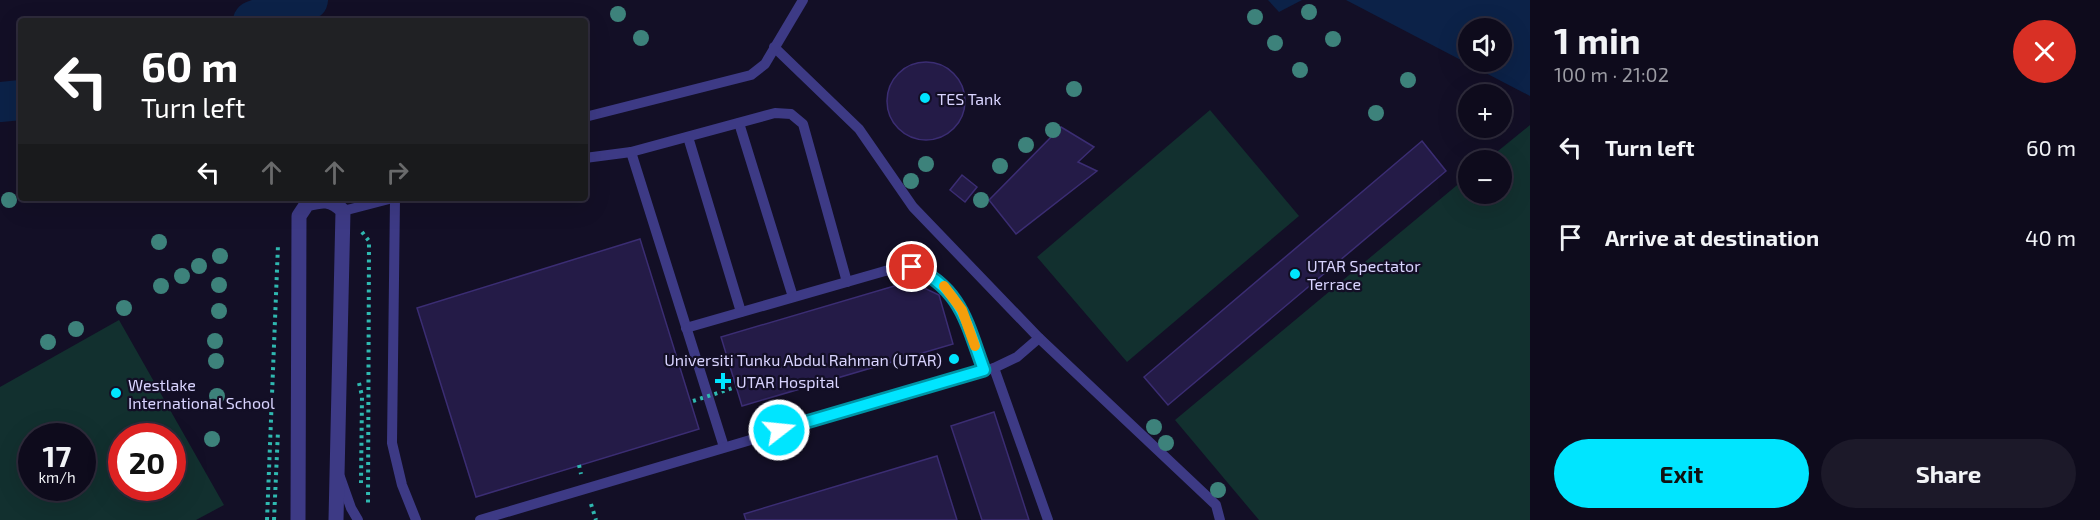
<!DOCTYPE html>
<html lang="en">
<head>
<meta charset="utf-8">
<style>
  :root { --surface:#0e0b1c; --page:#1c1929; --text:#f1f3f6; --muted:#9b9ba3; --line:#2e2b3b; --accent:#00e5ff }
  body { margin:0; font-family:"Exo 2",sans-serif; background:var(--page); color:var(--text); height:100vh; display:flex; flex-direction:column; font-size:22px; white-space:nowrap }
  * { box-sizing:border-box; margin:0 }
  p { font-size:20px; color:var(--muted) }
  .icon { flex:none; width:33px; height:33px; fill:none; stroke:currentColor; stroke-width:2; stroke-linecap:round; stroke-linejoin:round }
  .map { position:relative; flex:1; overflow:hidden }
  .sheet { display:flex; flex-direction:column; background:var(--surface); width:570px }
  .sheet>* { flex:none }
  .guide { position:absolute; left:18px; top:18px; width:570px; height:183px; border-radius:6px; box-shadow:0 6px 24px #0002,0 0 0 2px var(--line); background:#202124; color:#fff; overflow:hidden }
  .buttons { position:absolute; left:1458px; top:18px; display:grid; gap:12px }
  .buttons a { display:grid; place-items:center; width:54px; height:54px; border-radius:50%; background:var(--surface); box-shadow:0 6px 24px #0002,0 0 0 2px var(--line); font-size:30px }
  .speed { position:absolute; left:18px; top:423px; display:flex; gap:12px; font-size:30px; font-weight:700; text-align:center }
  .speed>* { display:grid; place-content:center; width:78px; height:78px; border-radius:50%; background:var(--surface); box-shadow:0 6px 24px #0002,0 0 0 2px var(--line); line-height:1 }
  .speed small { font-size:15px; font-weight:400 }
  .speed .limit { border:9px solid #d22; background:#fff; color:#111 }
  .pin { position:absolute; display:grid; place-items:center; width:51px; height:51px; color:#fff; margin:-26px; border:3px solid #fff; border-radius:50%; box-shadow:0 2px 6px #0007 }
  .me { position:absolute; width:66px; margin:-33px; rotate:74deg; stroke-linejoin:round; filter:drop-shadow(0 0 4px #0008) }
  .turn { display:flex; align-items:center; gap:21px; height:126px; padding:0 24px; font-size:27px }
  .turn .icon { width:78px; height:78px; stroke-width:2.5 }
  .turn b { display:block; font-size:42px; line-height:51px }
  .lanes { display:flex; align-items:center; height:57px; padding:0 24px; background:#0003; justify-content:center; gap:30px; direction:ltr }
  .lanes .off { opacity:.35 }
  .round { display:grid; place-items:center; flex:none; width:63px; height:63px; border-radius:32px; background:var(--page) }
  .head { display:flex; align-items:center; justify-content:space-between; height:102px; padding:0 24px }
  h1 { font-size:36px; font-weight:700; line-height:45px }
  .button { display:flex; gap:12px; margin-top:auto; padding:12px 24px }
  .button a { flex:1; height:69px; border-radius:36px; background:var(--accent); color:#111; font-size:24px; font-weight:700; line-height:69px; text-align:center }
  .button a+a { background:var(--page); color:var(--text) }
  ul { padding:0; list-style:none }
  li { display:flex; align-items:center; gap:18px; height:90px; padding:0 24px }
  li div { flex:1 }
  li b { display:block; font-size:22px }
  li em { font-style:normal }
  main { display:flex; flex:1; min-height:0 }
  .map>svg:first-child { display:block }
  .green { fill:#12302f; fill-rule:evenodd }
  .water { fill:#0c2248; fill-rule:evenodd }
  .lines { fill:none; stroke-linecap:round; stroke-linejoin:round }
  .river { stroke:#0c2248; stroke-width:40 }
  .building { fill:#241b47; stroke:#3b2d73; stroke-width:1.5 }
  .path { stroke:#2fb8b0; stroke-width:4; stroke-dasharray:3 4.5; stroke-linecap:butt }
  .lane { stroke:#3d3a85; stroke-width:10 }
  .street { stroke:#3d3a85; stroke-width:15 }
  .path-bridge { stroke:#2fb8b0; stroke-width:4; stroke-dasharray:3 4.5; stroke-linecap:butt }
  .tree { fill:#3d827b }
  .route-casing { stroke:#0095a6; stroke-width:15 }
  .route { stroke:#00e5ff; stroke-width:10 }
  .slow { stroke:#f59e0b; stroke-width:10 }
  .poi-dot { fill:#00e5ff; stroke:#130f26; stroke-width:2 }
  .labels { text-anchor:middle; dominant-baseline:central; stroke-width:4.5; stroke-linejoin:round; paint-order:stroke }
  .poi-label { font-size:16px; fill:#d9d4ff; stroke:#130f26; text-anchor:start }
</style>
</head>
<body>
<main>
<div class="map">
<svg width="1530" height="520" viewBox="0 0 1530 520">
  <rect width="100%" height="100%" fill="#130f26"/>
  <g class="green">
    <path d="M1210 110 1299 216 1127 362 1037 257Z"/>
    <path d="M1530 125V520H1259L1175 420 1468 176V194H1502V160H1487Z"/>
    <path d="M119 320 224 505 196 520H0V387ZM82 436V488H32V436ZM172 436V488H122V436Z"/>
  </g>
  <g class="water">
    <path d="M1268 0H1302L1279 12Z"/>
    <path d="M1346 0H1530V96ZM1468 28H1502V62H1468Z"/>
  </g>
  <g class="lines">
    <g class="river">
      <path d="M253 21 308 0"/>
      <path d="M0 102 21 100"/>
    </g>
  </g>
  <g class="building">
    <circle cx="926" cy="101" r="39"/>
    <path d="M1061 127 1094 147 1078 162 1097 171 1016 234 989 200Z"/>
    <path d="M1422 141 1446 171 1168 405 1144 377Z"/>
    <path d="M962 175 977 187 965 202 950 190Z"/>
    <path d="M640 239 699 429 476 497 417 308Z"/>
    <path d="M901 284 920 286 939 295 953 344 742 406 721 337Z"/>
    <path d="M994 412 1029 520H982L951 426Z"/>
    <path d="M937 456 957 520H746L744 514Z"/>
  </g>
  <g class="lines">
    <g class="path">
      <path d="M362 232 369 241 368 504"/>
      <path d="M359 383 362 396 361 483"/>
      <path d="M579 465 581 474"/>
      <path d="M591 504 596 520"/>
      <path d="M267 520 278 245"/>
      <path d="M274 520 278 431"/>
    </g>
    <g class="lane">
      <path d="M774 47 859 129 913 207 1039 338 1216 505 1220 520"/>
      <path d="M585 117 751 75 765 64 803 0"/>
      <path d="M739 123 793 297"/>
      <path d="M688 137 741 312"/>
      <path d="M631 152 724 447"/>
      <path d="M585 158 631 152 775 113 791 114 803 124 847 282"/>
      <path d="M395 198 392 443 402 485 416 520"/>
      <path d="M343 211 393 198"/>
      <path d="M686 328 885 271C894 269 905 266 913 267 959 277 970 333 984 371"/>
      <path d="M994 368 1048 520"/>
      <path d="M340 477 351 508 358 520"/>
      <path d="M480 520 994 368 1017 357 1039 338"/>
    </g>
    <path class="street" d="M298 520 299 216 307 204C322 200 331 198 343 211L336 520"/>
    <path class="path-bridge" d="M693 401 736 387"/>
  </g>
  <g class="tree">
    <circle cx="1309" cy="12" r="8"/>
    <circle cx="618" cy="14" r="8"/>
    <circle cx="1255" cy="17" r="8"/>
    <circle cx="641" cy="38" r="8"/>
    <circle cx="1333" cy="39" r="8"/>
    <circle cx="1275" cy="43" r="8"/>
    <circle cx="1300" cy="70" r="8"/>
    <circle cx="1408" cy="80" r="8"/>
    <circle cx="1074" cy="89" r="8"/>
    <circle cx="1376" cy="113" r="8"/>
    <circle cx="1053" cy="130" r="8"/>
    <circle cx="1026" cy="145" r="8"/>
    <circle cx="926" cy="164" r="8"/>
    <circle cx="1000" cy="166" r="8"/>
    <circle cx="911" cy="181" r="8"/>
    <circle cx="9" cy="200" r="8"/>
    <circle cx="981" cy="200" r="8"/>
    <circle cx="159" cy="242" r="8"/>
    <circle cx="220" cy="256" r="8"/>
    <circle cx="199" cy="266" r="8"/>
    <circle cx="182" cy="276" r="8"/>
    <circle cx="219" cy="285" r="8"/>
    <circle cx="161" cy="286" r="8"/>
    <circle cx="124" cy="308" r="8"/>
    <circle cx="219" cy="311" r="8"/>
    <circle cx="76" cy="329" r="8"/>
    <circle cx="215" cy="341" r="8"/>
    <circle cx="48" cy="342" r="8"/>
    <circle cx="216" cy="361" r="8"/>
    <circle cx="217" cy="396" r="8"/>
    <circle cx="1154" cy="427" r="8"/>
    <circle cx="212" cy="439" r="8"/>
    <circle cx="1166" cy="443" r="8"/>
    <circle cx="1218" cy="490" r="8"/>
  </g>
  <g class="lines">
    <defs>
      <path id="route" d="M779 430 984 370C967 324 961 287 912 267"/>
    </defs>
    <use href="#route" class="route-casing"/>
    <use href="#route" class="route"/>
    <path class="slow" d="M944 286 962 310 975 346"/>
  </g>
  <g class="poi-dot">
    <circle cx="925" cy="98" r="6"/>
    <circle cx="1295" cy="274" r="6"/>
    <circle cx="954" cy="359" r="6"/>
    <path d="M720 372h6v6h6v6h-6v6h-6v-6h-6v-6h6z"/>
    <circle cx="116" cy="393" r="6"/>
  </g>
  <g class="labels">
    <g class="poi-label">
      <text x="937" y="98">TES Tank</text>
      <text x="1307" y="265">UTAR Spectator<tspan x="1307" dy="18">Terrace</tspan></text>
      <text x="942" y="359" text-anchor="end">Universiti Tunku Abdul Rahman (UTAR)</text>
      <text x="736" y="381">UTAR Hospital</text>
      <text x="128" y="384">Westlake<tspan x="128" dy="18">International School</tspan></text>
    </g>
  </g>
</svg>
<div class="buttons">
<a><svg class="icon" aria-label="sound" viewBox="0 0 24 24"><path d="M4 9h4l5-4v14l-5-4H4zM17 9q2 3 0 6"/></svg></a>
<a>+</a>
<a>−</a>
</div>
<div class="speed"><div>17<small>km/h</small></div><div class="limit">20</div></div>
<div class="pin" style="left:912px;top:267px;background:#d93025"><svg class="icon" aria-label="arrive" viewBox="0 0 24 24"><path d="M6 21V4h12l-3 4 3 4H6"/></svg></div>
<svg class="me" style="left:779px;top:430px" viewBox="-20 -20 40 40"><circle r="17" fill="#00e5ff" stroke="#fff" stroke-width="3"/><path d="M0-11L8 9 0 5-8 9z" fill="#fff"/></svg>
<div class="guide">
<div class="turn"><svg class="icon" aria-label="left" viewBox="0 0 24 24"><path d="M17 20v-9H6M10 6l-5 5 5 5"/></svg><div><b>60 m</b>Turn left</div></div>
<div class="lanes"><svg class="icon" aria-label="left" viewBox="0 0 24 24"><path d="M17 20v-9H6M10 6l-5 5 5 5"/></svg><svg class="icon off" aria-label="ahead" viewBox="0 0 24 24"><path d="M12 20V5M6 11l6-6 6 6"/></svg><svg class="icon off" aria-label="ahead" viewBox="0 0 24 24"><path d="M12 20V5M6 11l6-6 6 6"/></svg><svg class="icon off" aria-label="right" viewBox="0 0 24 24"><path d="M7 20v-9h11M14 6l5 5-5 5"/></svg></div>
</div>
</div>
<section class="sheet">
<div class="head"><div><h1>1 min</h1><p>100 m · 21:02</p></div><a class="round" style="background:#d93025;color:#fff"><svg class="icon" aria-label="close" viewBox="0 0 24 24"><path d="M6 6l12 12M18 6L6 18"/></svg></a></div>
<ul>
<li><svg class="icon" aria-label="left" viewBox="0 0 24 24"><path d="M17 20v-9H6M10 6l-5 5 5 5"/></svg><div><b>Turn left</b></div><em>60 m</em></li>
<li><svg class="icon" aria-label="arrive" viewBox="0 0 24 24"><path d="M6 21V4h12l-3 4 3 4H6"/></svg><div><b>Arrive at destination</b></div><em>40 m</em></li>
</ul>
<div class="button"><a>Exit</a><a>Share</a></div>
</section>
</main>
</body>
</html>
